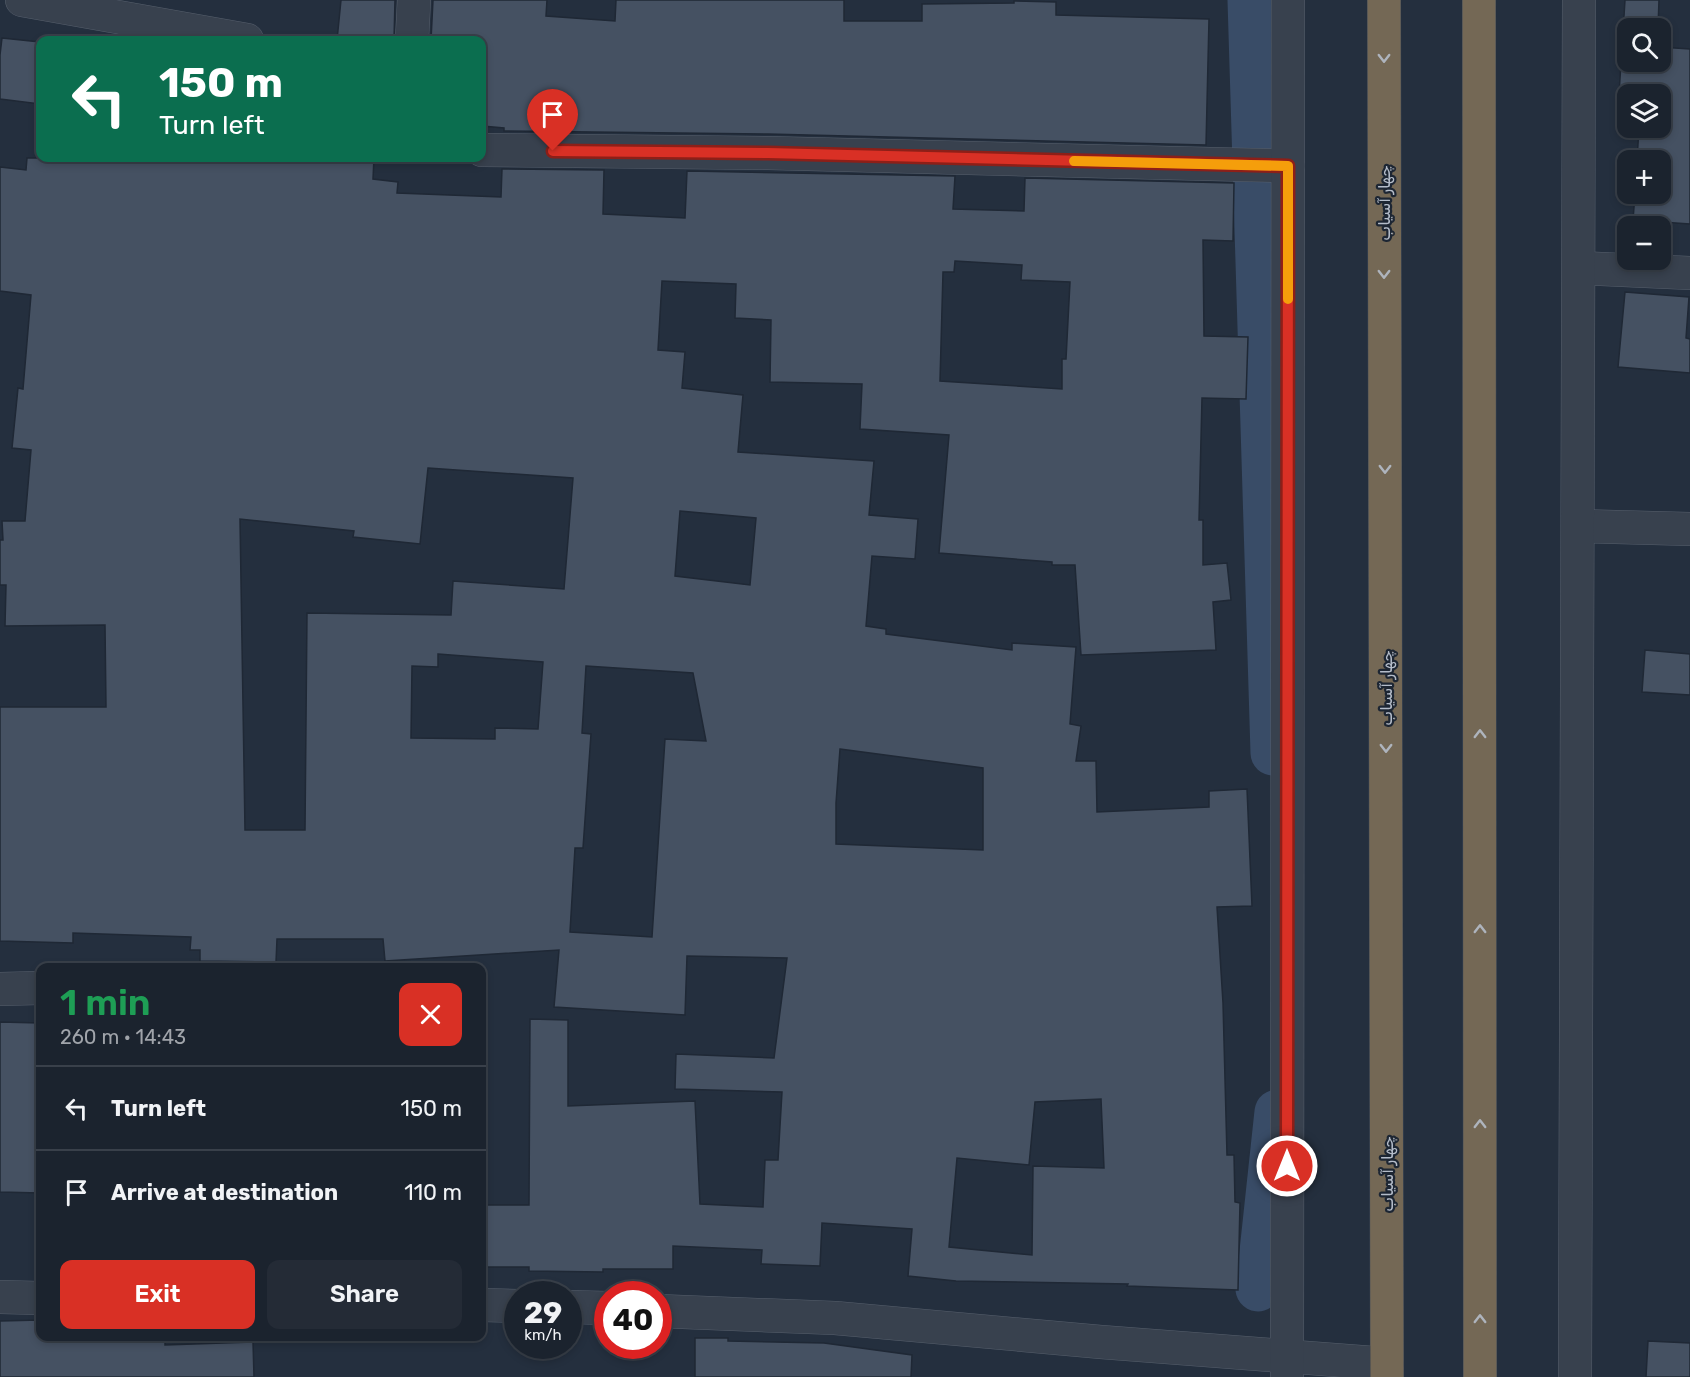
<!DOCTYPE html>
<html lang="en">
<head>
<meta charset="utf-8">
<style>
  :root { --surface:#1b232e; --page:#242b36; --text:#f1f3f6; --muted:#a0a4aa; --line:#39404a; --accent:#d93025 }
  body { margin:0; font-family:Rubik,"Noto Naskh Arabic",sans-serif; background:var(--page); color:var(--text); height:100vh; display:flex; flex-direction:column; font-size:22px; white-space:nowrap }
  * { box-sizing:border-box; margin:0 }
  p { font-size:20px; color:var(--muted) }
  .icon { flex:none; width:33px; height:33px; fill:none; stroke:currentColor; stroke-width:2; stroke-linecap:round; stroke-linejoin:round }
  .map { position:relative; flex:1; overflow:hidden }
  .drawer { position:absolute; left:36px; top:963px; width:450px; height:378px; display:flex; flex-direction:column; background:var(--surface); border-radius:12px; box-shadow:0 3px 9px #0003,0 0 0 2px var(--line) }
  .drawer>* { flex:none }
  .guide { position:absolute; left:36px; top:36px; width:450px; height:126px; border-radius:12px; box-shadow:0 3px 9px #0003,0 0 0 2px var(--line); background:#0b6e4f; color:#fff; overflow:hidden }
  .tools { position:absolute; left:1617px; top:18px; display:grid; gap:12px }
  .tools a { display:grid; place-items:center; width:54px; height:54px; border-radius:12px; background:var(--surface); box-shadow:0 3px 9px #0003,0 0 0 2px var(--line); font-size:30px }
  .speed { position:absolute; left:504px; top:1281px; display:flex; gap:12px; font-size:30px; font-weight:700; text-align:center }
  .speed>* { display:grid; place-content:center; width:78px; height:78px; border-radius:50%; background:var(--surface); box-shadow:0 3px 9px #0003,0 0 0 2px var(--line); line-height:1 }
  .speed small { font-size:15px; font-weight:400 }
  .speed .limit { border:9px solid #d22; background:#fff; color:#111 }
  .pin { position:absolute; display:grid; place-items:center; width:51px; height:51px; color:#fff; margin:-62px -26px; border-radius:50% 50% 50% 0; rotate:-45deg; box-shadow:0 0 6px #0007 }
  .pin .icon { rotate:45deg }
  .me { position:absolute; width:66px; margin:-33px; rotate:0deg; stroke-linejoin:round; filter:drop-shadow(0 0 4px #0008) }
  .turn { display:flex; align-items:center; gap:21px; height:126px; padding:0 24px; font-size:27px }
  .turn .icon { width:78px; height:78px; stroke-width:2.5 }
  .turn b { display:block; font-size:42px; line-height:51px }
  .round { display:grid; place-items:center; flex:none; width:63px; height:63px; border-radius:12px; background:var(--page) }
  .headline { display:flex; align-items:center; justify-content:space-between; height:102px; padding:0 24px }
  h1 { font-size:36px; font-weight:600; line-height:45px; color:#1e9e55 }
  .button { display:flex; gap:12px; margin-top:auto; padding:12px 24px }
  .button a { flex:1; height:69px; border-radius:12px; background:var(--accent); color:#fff; font-size:24px; font-weight:600; line-height:69px; text-align:center }
  .button a+a { background:var(--page); color:var(--text) }
  ul { padding:0; list-style:none }
  li { display:flex; align-items:center; gap:18px; height:84px; padding:0 24px; border-top:2px solid var(--line) }
  li div { flex:1 }
  li b { display:block; font-size:22px }
  li em { font-style:normal }
  .map>svg:first-child { display:block }
  .lines { fill:none; stroke-linecap:round; stroke-linejoin:round }
  .canal { stroke:#394c67; stroke-width:45 }
  .building { fill:#455162; stroke:#1f2835; stroke-width:1.5; fill-rule:evenodd }
  .minor-casing { stroke:#565f6c; stroke-width:34 }
  .highway-casing { stroke:#434c59; stroke-width:34 }
  .minor { stroke:#38414e; stroke-width:33 }
  .highway { stroke:#746855; stroke-width:33 }
  .oneway { stroke:#aeb4bd }
  .route-casing { stroke:#8d1f18; stroke-width:15 }
  .route { stroke:#d93025; stroke-width:10 }
  .slow { stroke:#f59e0b; stroke-width:10 }
  .labels { text-anchor:middle; dominant-baseline:central; stroke-width:4.5; stroke-linejoin:round; paint-order:stroke }
  .street-label { font-size:16px; fill:#b4bcc9; stroke:#1d2633 }
</style>
</head>
<body>
<div class="map">
<svg width="1690" height="1377" viewBox="0 0 1690 1377">
  <rect width="100%" height="100%" fill="#242f3e"/>
  <g class="lines">
    <g class="canal">
      <path d="M1250 0 1273 753"/>
      <path d="M1258 1289 1277 1112"/>
    </g>
  </g>
  <g class="building">
    <path d="M341 0H395L394 40H337Z"/>
    <path d="M433 0H547L546 16 615 21 616 0H844V21H922V4L1014 3V1L1056 2V15L1209 19 1206 145 768 134 504 131V128L482 126V40H431Z"/>
    <path d="M1625 0H1659L1658 28H1628V62H1660V47L1690 49V224L1633 220 1635 194H1660V160H1637L1639 128H1660V94H1628V111L1618 110Z"/>
    <path d="M2 38 40 42V104L0 99V55Z"/>
    <path d="M27 158H374L373 179 398 182 397 193 501 197 502 169 604 170 603 214 685 218 687 171 955 176 953 209 1024 211 1025 178 1234 183 1233 241 1203 240 1204 336 1248 337 1246 399 1202 398 1199 520H1203V565L1227 563 1231 600 1213 602 1216 650 1081 655 1075 565H1052V562L939 553 949 435 860 429 862 384 770 382 771 320 735 318 736 284 662 281 658 350 685 352 682 388 743 395 738 452 874 461 869 515 918 519 915 559 872 556 866 626 886 629V634L1012 650V643L1076 647 1070 724 1081 726 1076 761H1096L1097 812 1209 807V791L1247 789 1252 906 1217 907 1223 1003 1227 1155H1234L1235 1202 1240 1203 1238 1290 1127 1286 1128 1284 956 1281 908 1276 912 1229 822 1223 820 1266 761 1264 762 1250 673 1246V1269H603V1272L529 1271V1267H482V1205H529L530 1019 568 1020V1106L695 1101 700 1204 763 1207 765 1160H778L782 1092 675 1089 676 1054 774 1058 787 958 687 956 685 1015 554 1007 559 950 385 961 383 939H277L276 962 200 961V950H190L191 937 73 933V943L0 941V707H106L105 625 5 626 6 585H0V540H3L2 521H25L31 450 12 448 18 388 23 389 31 295 0 291V167L26 170ZM955 261 1022 265 1021 280 1070 282 1066 359H1062V389L940 381 943 272H954ZM428 468 573 478 564 589 453 581 451 615 307 613 305 830H245L240 519 354 531 353 537 420 544ZM680 511 756 518 750 585 675 576ZM438 654 543 662 538 729 495 728V739L411 738 412 666 438 667ZM586 666 693 673 706 741 665 739 652 937 570 932 575 848H583L591 734 582 733ZM840 749 983 768V850L836 844V803ZM1101 1099 1104 1168 1033 1166 1032 1255 949 1247 957 1158 1029 1165 1035 1102Z"/>
    <path d="M1625 292 1689 297 1686 338 1690 339V373L1618 367Z"/>
    <path d="M1645 650 1690 654V695L1642 692Z"/>
    <path d="M0 1022 40 1023V1193L0 1192Z"/>
    <path d="M40 1320V1336H165V1345L253 1342 254 1377H0V1321Z"/>
    <path d="M695 1338H728V1341L824 1343 912 1355 911 1377H695Z"/>
    <path d="M1648 1341 1690 1343V1377H1646Z"/>
  </g>
  <g class="lines">
    <defs>
      <g id="minor">
        <path d="M22 0 247 40"/>
        <path d="M412 40 414 0"/>
        <path d="M482 150 768 153 1288 166"/>
        <path d="M1579 268 1690 273"/>
        <path d="M1578 526 1690 529"/>
        <path d="M0 989 40 988"/>
        <path d="M0 1297 40 1298"/>
        <path d="M482 1305 518 1306"/>
        <path d="M568 1307 608 1308"/>
        <path d="M658 1311 835 1318 1101 1342 1387 1364"/>
        <path d="M1287 1377 1288 0"/>
        <path d="M1575 1377 1579 0"/>
      </g>
      <g id="highway">
        <path d="M1384 0 1387 1377"/>
        <path d="M1479 0 1480 1377"/>
      </g>
    </defs>
    <use href="#minor" class="minor-casing"/>
    <use href="#highway" class="highway-casing"/>
    <use href="#minor" class="minor"/>
    <use href="#highway" class="highway"/>
  </g>
  <defs><path id="oneway-chevron" d="M-2-3.5L2.5 0L-2 3.5" fill="none" stroke-width="1.6" stroke-linecap="round" stroke-linejoin="round" transform="scale(1.5)"/></defs>
  <g class="oneway">
    <use href="#oneway-chevron" transform="translate(1384 58) rotate(90)"/>
    <use href="#oneway-chevron" transform="translate(1384 274) rotate(90)"/>
    <use href="#oneway-chevron" transform="translate(1385 469) rotate(90)"/>
    <use href="#oneway-chevron" transform="translate(1480 734) rotate(-90)"/>
    <use href="#oneway-chevron" transform="translate(1386 748) rotate(90)"/>
    <use href="#oneway-chevron" transform="translate(1480 929) rotate(-90)"/>
    <use href="#oneway-chevron" transform="translate(1480 1124) rotate(-90)"/>
    <use href="#oneway-chevron" transform="translate(1480 1319) rotate(-90)"/>
  </g>
  <g class="lines">
    <defs>
      <path id="route" d="M553 151 768 153 1288 166 1287 1166"/>
    </defs>
    <use href="#route" class="route-casing"/>
    <use href="#route" class="route"/>
    <path class="slow" d="M1074 161 1288 166V299"/>
  </g>
  <g class="labels">
    <g class="street-label">
      <text transform="translate(1384 203) rotate(-90)">چهار آسیاب</text>
      <text transform="translate(1386 688) rotate(-90)">چهار آسیاب</text>
      <text transform="translate(1387 1174) rotate(-90)">چهار آسیاب</text>
    </g>
  </g>
</svg>
<div class="tools">
<a><svg class="icon" aria-label="search" viewBox="0 0 24 24"><circle cx="10" cy="10" r="6"/><path d="M15 15l6 6"/></svg></a>
<a><svg class="icon" aria-label="layers" viewBox="0 0 24 24"><path d="M12 4l9 5-9 5-9-5zM3 14l9 5 9-5"/></svg></a>
<a>+</a>
<a>−</a>
</div>
<div class="speed"><div>29<small>km/h</small></div><div class="limit">40</div></div>
<div class="pin" style="left:553px;top:151px;background:#d93025"><svg class="icon" aria-label="arrive" viewBox="0 0 24 24"><path d="M6 21V4h12l-3 4 3 4H6"/></svg></div>
<svg class="me" style="left:1287px;top:1166px" viewBox="-20 -20 40 40"><circle r="17" fill="#d93025" stroke="#fff" stroke-width="3"/><path d="M0-11L8 9 0 5-8 9z" fill="#fff"/></svg>
<div class="guide">
<div class="turn"><svg class="icon" aria-label="left" viewBox="0 0 24 24"><path d="M17 20v-9H6M10 6l-5 5 5 5"/></svg><div><b>150 m</b>Turn left</div></div>
</div>
<section class="drawer">
<div class="headline"><div><h1>1 min</h1><p>260 m · 14:43</p></div><a class="round" style="background:#d93025;color:#fff"><svg class="icon" aria-label="close" viewBox="0 0 24 24"><path d="M6 6l12 12M18 6L6 18"/></svg></a></div>
<ul>
<li><svg class="icon" aria-label="left" viewBox="0 0 24 24"><path d="M17 20v-9H6M10 6l-5 5 5 5"/></svg><div><b>Turn left</b></div><em>150 m</em></li>
<li><svg class="icon" aria-label="arrive" viewBox="0 0 24 24"><path d="M6 21V4h12l-3 4 3 4H6"/></svg><div><b>Arrive at destination</b></div><em>110 m</em></li>
</ul>
<div class="button"><a>Exit</a><a>Share</a></div>
</section>
</div>
</body>
</html>
